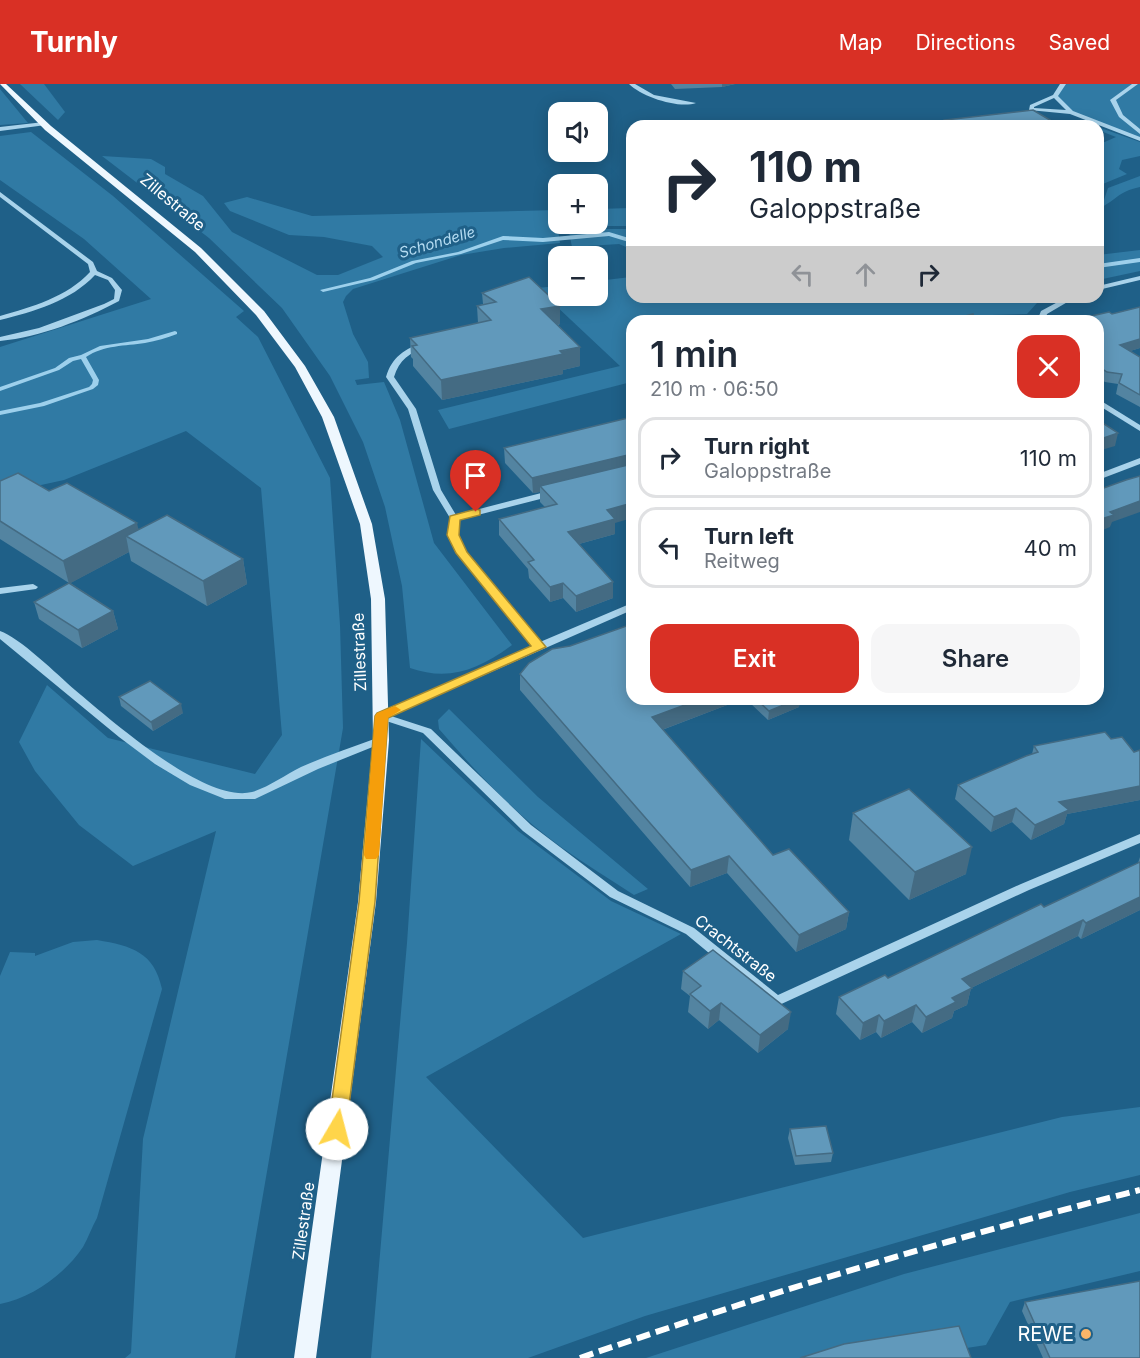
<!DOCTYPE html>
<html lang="en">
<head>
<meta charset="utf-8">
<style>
  :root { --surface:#fff; --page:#f6f6f7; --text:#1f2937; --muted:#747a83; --line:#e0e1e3; --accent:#d93025 }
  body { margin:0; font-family:Inter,sans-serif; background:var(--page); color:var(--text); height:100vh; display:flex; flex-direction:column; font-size:22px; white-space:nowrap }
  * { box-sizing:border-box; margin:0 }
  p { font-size:20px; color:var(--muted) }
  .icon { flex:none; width:33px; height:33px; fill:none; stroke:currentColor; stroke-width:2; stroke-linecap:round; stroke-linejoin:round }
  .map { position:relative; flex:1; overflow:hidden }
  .sheet { position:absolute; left:626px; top:231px; width:478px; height:390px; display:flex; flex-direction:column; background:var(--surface); border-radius:18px; box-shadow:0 3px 15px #0003 }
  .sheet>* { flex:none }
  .hud { position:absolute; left:626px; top:36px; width:478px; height:183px; border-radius:18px; box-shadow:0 3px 15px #0003; background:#fff; color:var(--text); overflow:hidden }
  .fabs { position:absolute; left:548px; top:18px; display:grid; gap:12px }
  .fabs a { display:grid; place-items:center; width:60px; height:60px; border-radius:12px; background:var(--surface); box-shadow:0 3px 15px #0003; font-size:30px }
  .pin { position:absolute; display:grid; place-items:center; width:51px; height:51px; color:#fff; margin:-62px -26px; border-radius:50% 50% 50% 0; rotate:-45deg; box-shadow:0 0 6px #0007 }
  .pin .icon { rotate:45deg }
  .me { position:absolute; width:66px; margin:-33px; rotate:8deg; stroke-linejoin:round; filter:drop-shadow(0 0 4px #0008) }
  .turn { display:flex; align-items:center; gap:21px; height:126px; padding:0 24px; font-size:27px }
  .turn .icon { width:78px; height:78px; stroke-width:2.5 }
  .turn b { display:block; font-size:42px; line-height:51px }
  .lanes { display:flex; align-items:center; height:57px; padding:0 24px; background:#0003; justify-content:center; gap:30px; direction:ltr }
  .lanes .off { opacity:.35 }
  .round { display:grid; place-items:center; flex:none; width:63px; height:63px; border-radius:18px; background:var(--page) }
  .head { display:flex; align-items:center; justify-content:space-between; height:102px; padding:0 24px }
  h1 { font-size:36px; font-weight:600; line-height:45px }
  .action { display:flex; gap:12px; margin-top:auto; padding:12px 24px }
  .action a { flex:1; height:69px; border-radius:18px; background:var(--accent); color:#fff; font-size:24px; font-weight:600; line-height:69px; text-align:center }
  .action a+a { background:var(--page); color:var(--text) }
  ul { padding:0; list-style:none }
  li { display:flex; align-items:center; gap:18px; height:81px; margin:0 12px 9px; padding:0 12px; border:3px solid var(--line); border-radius:18px }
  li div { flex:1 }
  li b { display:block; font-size:22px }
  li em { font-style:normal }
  header { display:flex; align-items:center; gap:36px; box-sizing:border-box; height:84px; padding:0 30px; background:var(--accent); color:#fff }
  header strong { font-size:28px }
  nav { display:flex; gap:33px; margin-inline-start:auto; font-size:21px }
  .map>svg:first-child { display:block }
  .green { fill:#307aa4 }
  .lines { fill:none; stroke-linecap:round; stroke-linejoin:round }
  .stream { fill:#9dd0ec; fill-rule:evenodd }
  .minor { fill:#a9d3eb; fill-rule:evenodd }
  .major { fill:#eef7fe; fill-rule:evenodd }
  .rail { stroke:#fff; stroke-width:6; stroke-dasharray:14 6; stroke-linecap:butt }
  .wall { fill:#5384a1 }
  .shaded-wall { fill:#446b83 }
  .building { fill:#6199bb; stroke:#446b83; stroke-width:1.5 }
  .route { fill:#ffd54a; stroke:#a68a30; stroke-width:1.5 }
  .slow { fill:#f59e0b }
  .poi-dot { fill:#f9b569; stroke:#1f6088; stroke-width:2 }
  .labels { text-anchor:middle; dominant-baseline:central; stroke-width:6; stroke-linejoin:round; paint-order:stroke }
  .far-water-label { font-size:15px; font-style:italic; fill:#b5dcf2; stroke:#1f6088 }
  .street-label { font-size:16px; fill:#fff; stroke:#1f6088 }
  .near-poi-label { font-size:20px; fill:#fff; stroke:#1f6088; text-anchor:end }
</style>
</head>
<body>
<header>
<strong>Turnly</strong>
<nav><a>Map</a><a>Directions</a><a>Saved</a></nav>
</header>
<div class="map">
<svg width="1140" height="1274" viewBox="0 0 1140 1274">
  <rect width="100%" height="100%" fill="#1f6088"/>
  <g class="green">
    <path d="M20 0H44L65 28 58 36Z"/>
    <path d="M1063 0H1140V54L1094 39 1062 22 1056 8Z"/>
    <path d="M0 5 28 39 0 41Z"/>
    <path d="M1098 43 1140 58V72L1122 76 1119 85 1127 90 1098 102V61L1116 53 1098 46Z"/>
    <path d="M31 48 113 112 244 227 236 233 258 253 330 394 340 541 343 644 235 1274H125L131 1269 143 1055 216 747 133 782 79 741 35 687 19 658 47 601 108 654 255 690 282 651 261 404 186 347 64 396 0 410V263L151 215 84 155 0 96V52Z"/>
    <path d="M102 72 151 75 165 83V90L203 112 232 148 317 191H338L383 173 372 162 324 153 289 151 230 127 224 119 247 113 312 132 558 126V140H597V125L631 124V142H593L558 146 560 159 504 164 461 171 353 205 346 212 343 218 353 250 368 278 369 294 355 296 357 301 384 298 400 336 434 459 512 561C479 585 450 598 410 584L402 502 385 423 363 358 330 292 282 224 209 154Z"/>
    <path d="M1140 92V103C1117 108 1117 116 1098 125L1103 119 1108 104Z"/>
    <path d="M593 145H631V165L619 160 572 163 569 148Z"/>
    <path d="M1140 166V187L1098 196V171Z"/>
    <path d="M631 193 632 213H1053L1037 219 1027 230 921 233 898 237H632L631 298 449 345 438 326 620 282 537 204 558 202V212H597V197Z"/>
    <path d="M449 625 538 713 648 805 634 811C610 795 585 780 561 763 515 730 476 688 439 645L438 636Z"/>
    <path d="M421 655 518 747 611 817 681 850 426 993 583 1154 1062 1033 1140 1023V1091L1070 1108 645 1232 528 1274H371L407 859Z"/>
    <path d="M97 856C132 862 154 868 162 905L97 1134C92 1143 88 1154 83 1163 65 1190 32 1214 0 1220V892L10 868 35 869V872L73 858Z"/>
    <path d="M1140 1129V1187L1010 1218 986 1261 902 1274H646L904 1190Z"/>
  </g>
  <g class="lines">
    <g class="stream">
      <path d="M609 148 632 155V159L609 152 543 158 503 156 461 170 416 179 374 196 323 208 320 206 370 194 412 177 458 168 503 152 543 154Z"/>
      <path d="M1140 174V178L1098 184V180Z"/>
      <path d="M175 247 177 248V250C167 254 156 257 145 259 125 262 104 261 86 273L99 296 98 301 93 305 44 322 0 331V327L40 319 89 303 92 300 93 296 81 275 73 277 59 286 0 307V303L55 284 69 274 81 271 100 262 148 255Z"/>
    </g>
    <g class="minor">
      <path d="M629 0H635L654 11 696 19C679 25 642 13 629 0Z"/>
      <path d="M1060 0H1066L1058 12 1073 27 1140 53V57L1070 30 1029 26 1030 21 1053 11ZM1054 14 1066 26 1034 24V23Z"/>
      <path d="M1132 0H1138L1116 16 1123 31 1140 45V50L1119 33 1110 16Z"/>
      <path d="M44 38 47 40 46 41 0 47V43Z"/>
      <path d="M0 108 93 178 97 187 112 194 122 206 119 217C83 236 41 253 0 257V253L39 244 104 220 114 215 115 206 108 196 95 191C71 217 33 228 0 236V232C32 223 67 213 90 188L88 180 0 113Z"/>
      <path d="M1140 192V196L1098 206V202Z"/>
      <path d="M1067 213H1076L1047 230 1045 237H1037L1041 227Z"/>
      <path d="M424 259 428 261 427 263C410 268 399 276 394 293L416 325 441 406 456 431 553 406 557 409 556 411 458 436 457 451 466 468 540 558 632 519V526L391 632 431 645 531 741 618 807 694 844 778 911 1021 800 1140 750V759L1029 806 777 922 772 921 686 850 610 813 523 747 423 649 377 634 376 632 377 630 533 562 457 469 449 451 450 434 433 406 408 325 386 293C392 273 405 264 424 259Z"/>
      <path d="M1098 315 1140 341V347L1098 321Z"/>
      <path d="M1140 374V380L1098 396V390Z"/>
      <path d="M33 500 38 503 36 505 0 510V504Z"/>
      <path d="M0 547C19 553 58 591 75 606 110 635 205 720 252 708 269 703 285 691 301 683 326 672 352 663 377 654H385L386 656 385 658 318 685 255 715H225L190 701 155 680 119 653 0 555Z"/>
    </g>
    <path class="major" d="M0 0H6L51 42 201 164 264 227 305 282 334 333 372 440 385 515 389 656 376 818 316 1274H294L358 818 373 656 371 515 360 440 322 333 295 283 256 231 195 168 45 46Z"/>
    <path class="rail" d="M580 1274C764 1210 951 1154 1140 1106"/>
  </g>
  <g class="wall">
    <path d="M671 0H735L722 3 675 5Z"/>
    <path d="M945 36 1060 42H944Z"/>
    <path d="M482 209 560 240 558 241 580 282 563 286V290L442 316 413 282V275L411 273 410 254 478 239 477 222 483 220Z"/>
    <path d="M1140 223V264L1130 267 1140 273V323L1116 310 1118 300 1105 298 1098 293V237L1112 230Z"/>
    <path d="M504 364 615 439V450L579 460 613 498V514L576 528 563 514 550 518 529 494 528 485 499 451V435L545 423 540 418V408L533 409 505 379Z"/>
    <path d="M0 397 49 407 139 445 243 475 247 500 207 522 131 477 129 468 70 499 113 527 118 545 82 564 39 535 34 518 69 499 0 455Z"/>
    <path d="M520 590 632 615H735V618L662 646 773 771 849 828 846 845 796 868 727 789 690 803 520 606Z"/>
    <path d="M119 613 183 629 153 647 121 622Z"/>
    <path d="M748 615H800L799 623 768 636 748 617Z"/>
    <path d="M1111 655 1134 668 1140 666V716L1067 730 1064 740 1031 756 1012 738 991 748 955 715 958 701 1032 670 1034 662Z"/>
    <path d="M853 729 966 790 909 816 849 756Z"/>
    <path d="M1140 773V826L1081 855 1078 852 971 904 967 921 954 927 952 934 922 949 912 938 881 954 876 948 860 956 836 930 839 913 888 894 1044 823 1138 779Z"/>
    <path d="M683 887 788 945 758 969 719 936 708 945 688 928 690 912 681 905Z"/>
    <path d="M790 1045 833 1069 831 1078 795 1081 788 1054Z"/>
    <path d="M1025 1218 1140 1274H1043L1022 1227Z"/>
  </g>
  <g class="shaded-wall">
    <path d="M722 0H735L722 3Z"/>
    <path d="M560 222V240L542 244 541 225Z"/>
    <path d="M1140 255V264L1117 271 1120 261Z"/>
    <path d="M580 263V282L563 286V290L442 316 441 296Z"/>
    <path d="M1118 349 1115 362 1098 367V356Z"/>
    <path d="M632 370 631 385 540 402V408L533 409 532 394Z"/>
    <path d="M1140 417V428L1112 438 1110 443 1098 448V436L1110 428Z"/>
    <path d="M632 419V434L615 439V450L568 463V448L607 426Z"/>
    <path d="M137 439 142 461 126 452 129 468 69 500 63 477Z"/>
    <path d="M243 475 247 500 207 522 203 497Z"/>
    <path d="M613 498V514L576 528V512Z"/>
    <path d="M563 499V514L550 518V503Z"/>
    <path d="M113 527 118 545 82 564 78 546Z"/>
    <path d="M701 615H735V618L651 650 652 633Z"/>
    <path d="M798 615H800L799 623 768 636 769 627Z"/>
    <path d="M181 620 183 629 153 647 151 638Z"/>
    <path d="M1140 702V716L1067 730 1064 740 1031 756 1035 741 1059 718Z"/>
    <path d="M1016 724 1012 738 991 748 994 733Z"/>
    <path d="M972 763 966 790 909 816 915 788Z"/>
    <path d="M729 772 727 789 690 803 691 786Z"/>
    <path d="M1140 813V826L1081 855 1086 839Z"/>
    <path d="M849 828 846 845 796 868 799 851Z"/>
    <path d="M1083 836 1078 852 971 904 967 921 954 927 952 934 922 949 926 933 952 914 962 895Z"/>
    <path d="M721 919 719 936 708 945 710 927Z"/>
    <path d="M916 921 912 938 881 954 884 937Z"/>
    <path d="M791 928 788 945 758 969 760 951Z"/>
    <path d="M879 931 876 948 860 956 863 939Z"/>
  </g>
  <g class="building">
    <path d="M1033 26 1060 42H954L945 36Z"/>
    <path d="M871 37 895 42H865Z"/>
    <path d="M529 193 560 222 541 225 580 263 560 267 563 270 441 296 412 262 417 261 410 254 491 236 477 222 496 218 482 209Z"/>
    <path d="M1140 223V255L1120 261 1140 273V311L1119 299 1122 290 1107 288 1098 282V237H1069L1109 228 1112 230Z"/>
    <path d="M973 230 975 237H946Z"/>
    <path d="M632 333V370L532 394 504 364Z"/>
    <path d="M1098 336 1118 349 1098 356Z"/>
    <path d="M632 380V419L607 426 615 435 568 448 613 498 576 512 563 499 550 503 528 478 534 476 499 435 557 420 540 402Z"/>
    <path d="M18 389 49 407 67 399 137 439 63 477 0 437V397Z"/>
    <path d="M1140 392V417L1110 428 1114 431 1098 436V406L1126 396Z"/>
    <path d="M167 431 243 475 203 497 126 452Z"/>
    <path d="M69 499 113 527 78 546 34 518Z"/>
    <path d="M632 540V615H701L652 633 773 771 789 765 849 828 799 851 729 772 691 786 520 590 529 579 552 565 570 562Z"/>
    <path d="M150 597 181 620 151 638 119 613Z"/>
    <path d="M756 615H798L769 627Z"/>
    <path d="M1105 648 1111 655 1122 653 1134 668 1140 666V702L1059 718 1069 726 1035 741 1016 724 994 733 958 701 1026 672 1038 668 1034 662Z"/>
    <path d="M909 705 972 763 915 788 853 729Z"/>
    <path d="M1140 778V813L1086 839 1083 836 962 895 972 904 952 914 956 918 926 933 916 921 884 937 879 931 863 939 839 913 885 891 888 894 1041 820 1044 823Z"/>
    <path d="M713 866 791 928 760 951 721 919 710 927 690 910 701 902 683 887Z"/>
    <path d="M826 1042 833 1069 796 1072 790 1045Z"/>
    <path d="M1140 1197V1274H1050L1025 1218Z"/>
    <path d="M959 1242 971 1274H800L844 1260Z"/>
  </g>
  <path class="route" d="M476 425 480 426V431L460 436 459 451 467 468 546 563 388 634 375 818 346 1045 344 1051 337 1053 331 1051 328 1045 359 818 375 632 377 629 531 562 456 469 447 451 450 432Z"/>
  <path class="slow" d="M395 622 401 626 388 634 379 771 376 775H366L364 771 375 632 377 629Z"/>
  <circle class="poi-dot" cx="1086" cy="1250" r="6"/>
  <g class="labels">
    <g class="far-water-label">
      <text transform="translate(437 158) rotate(-16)">Schondelle</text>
    </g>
    <g class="street-label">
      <text transform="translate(173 118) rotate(40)">Zillestraße</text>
      <text transform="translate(359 568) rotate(-92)">Zillestraße</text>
      <text transform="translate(736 864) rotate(38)">Crachtstraße</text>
      <text transform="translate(303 1137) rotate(-82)">Zillestraße</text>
    </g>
    <g class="near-poi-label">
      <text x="1074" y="1250">REWE</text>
    </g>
  </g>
</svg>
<div class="fabs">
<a><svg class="icon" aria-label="sound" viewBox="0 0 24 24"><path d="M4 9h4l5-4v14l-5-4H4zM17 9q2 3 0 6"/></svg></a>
<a>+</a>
<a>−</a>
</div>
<div class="pin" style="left:476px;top:428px;background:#d93025"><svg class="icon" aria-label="arrive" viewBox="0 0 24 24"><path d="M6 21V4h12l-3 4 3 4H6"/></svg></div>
<svg class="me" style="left:337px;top:1045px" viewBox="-20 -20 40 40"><circle r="19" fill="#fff"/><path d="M0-13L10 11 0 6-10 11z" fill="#ffd54a"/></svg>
<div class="hud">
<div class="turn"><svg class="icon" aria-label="right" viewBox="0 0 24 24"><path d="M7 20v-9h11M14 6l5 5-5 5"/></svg><div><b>110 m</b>Galoppstraße</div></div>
<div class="lanes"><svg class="icon off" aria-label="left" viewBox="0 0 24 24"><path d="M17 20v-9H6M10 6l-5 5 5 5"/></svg><svg class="icon off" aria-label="ahead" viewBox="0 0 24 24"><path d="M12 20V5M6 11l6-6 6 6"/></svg><svg class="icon" aria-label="right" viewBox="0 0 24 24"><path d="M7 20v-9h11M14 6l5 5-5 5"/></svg></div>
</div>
<section class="sheet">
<div class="head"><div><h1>1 min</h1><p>210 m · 06:50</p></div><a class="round" style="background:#d93025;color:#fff"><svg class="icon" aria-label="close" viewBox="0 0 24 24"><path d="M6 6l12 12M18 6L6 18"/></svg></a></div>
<ul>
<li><svg class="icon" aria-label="right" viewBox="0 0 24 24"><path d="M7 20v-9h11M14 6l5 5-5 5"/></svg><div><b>Turn right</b><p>Galoppstraße</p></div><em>110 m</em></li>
<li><svg class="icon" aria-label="left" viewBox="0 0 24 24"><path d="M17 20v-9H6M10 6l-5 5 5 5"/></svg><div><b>Turn left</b><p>Reitweg</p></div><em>40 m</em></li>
</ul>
<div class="action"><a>Exit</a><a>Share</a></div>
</section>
</div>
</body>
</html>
